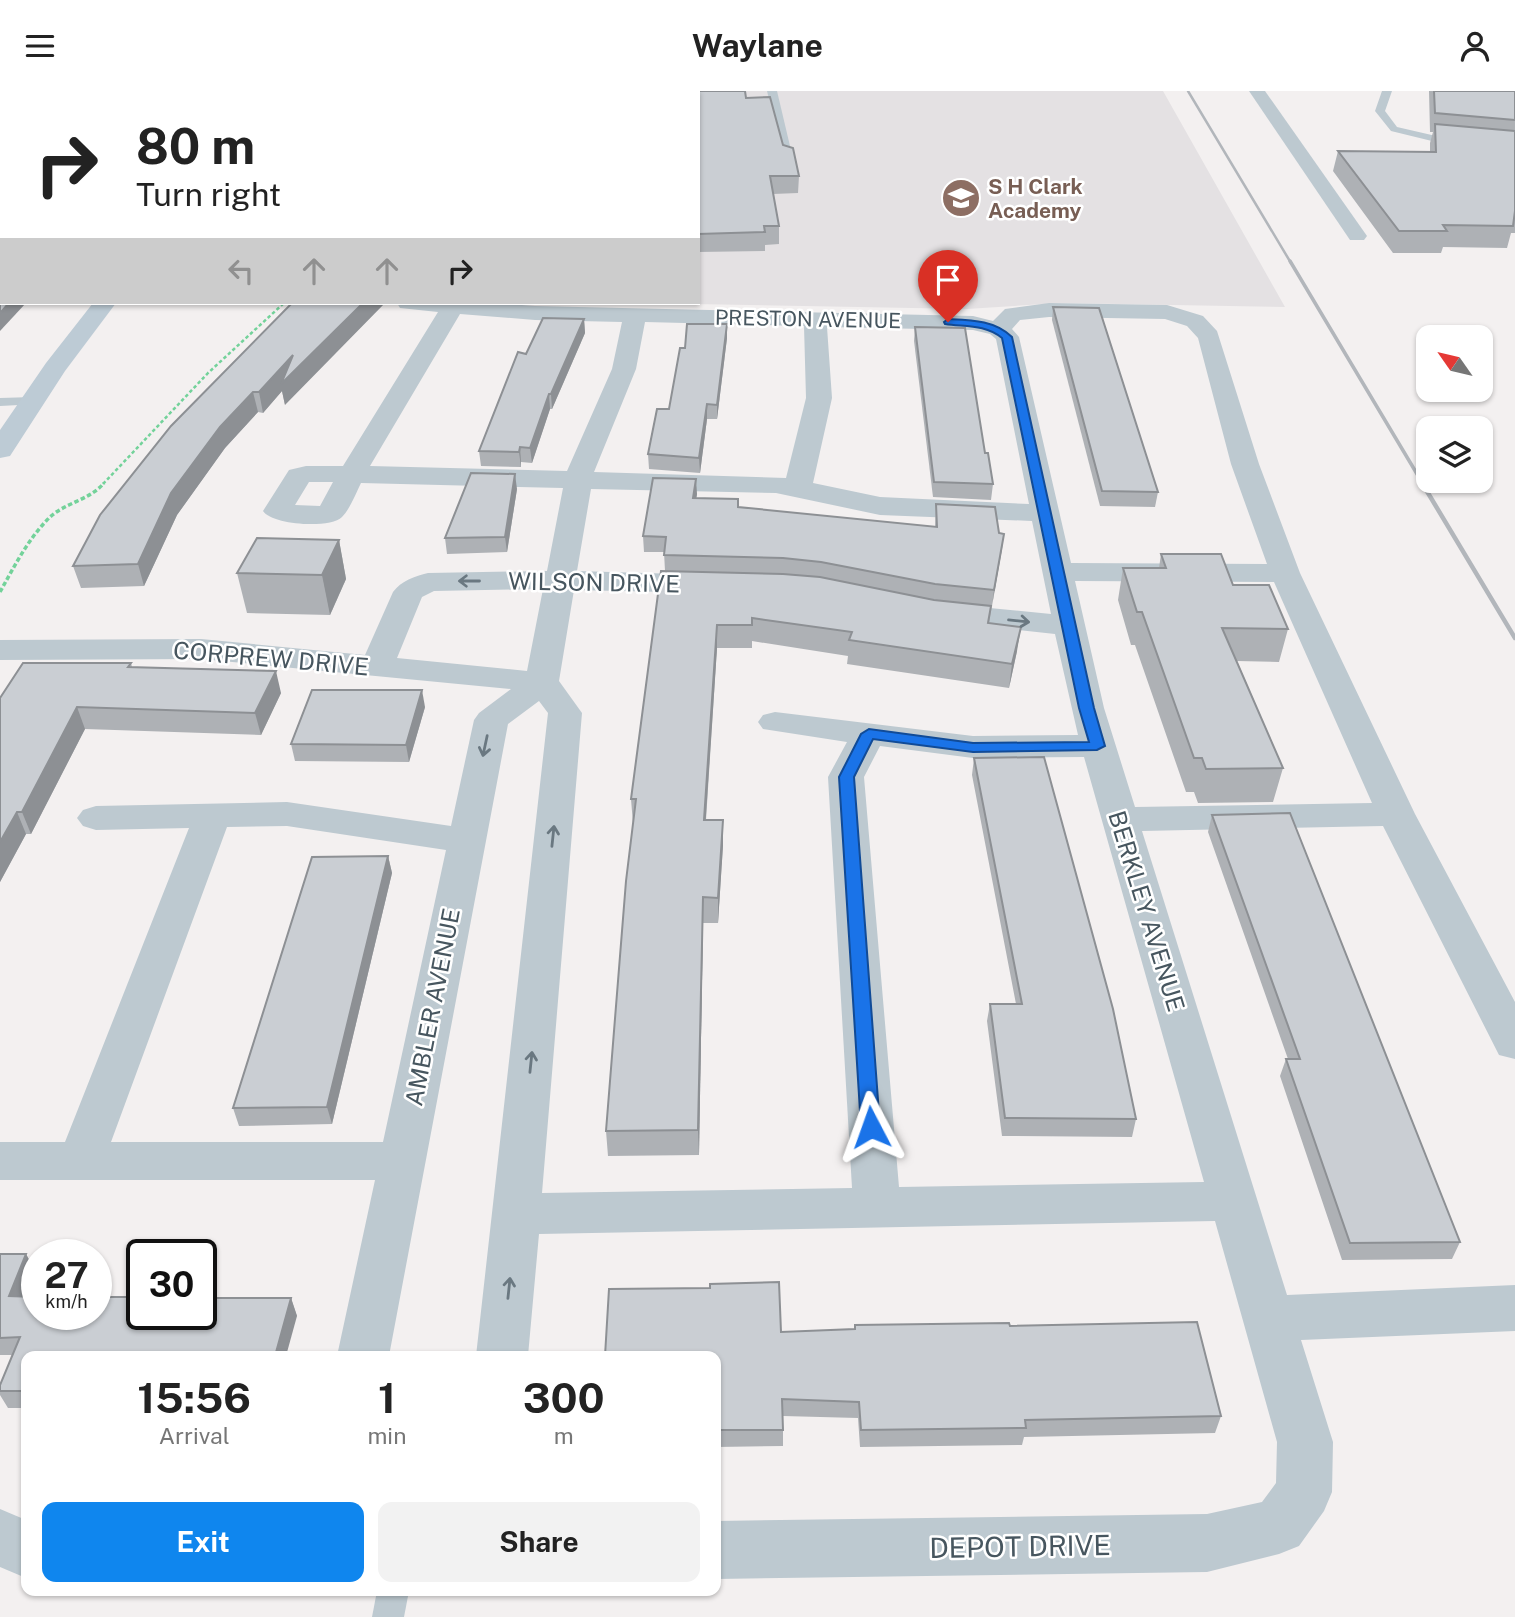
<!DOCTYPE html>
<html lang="en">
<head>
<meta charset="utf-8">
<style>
  :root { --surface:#fff; --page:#f2f2f2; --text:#222; --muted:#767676; --accent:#0f86ee }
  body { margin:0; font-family:"Public Sans",sans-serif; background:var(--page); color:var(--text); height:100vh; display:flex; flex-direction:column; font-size:26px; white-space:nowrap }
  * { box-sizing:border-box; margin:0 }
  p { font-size:23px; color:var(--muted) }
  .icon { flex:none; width:38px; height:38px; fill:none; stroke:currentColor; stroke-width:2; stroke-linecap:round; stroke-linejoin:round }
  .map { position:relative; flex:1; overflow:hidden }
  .panel { position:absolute; left:21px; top:1260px; width:700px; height:245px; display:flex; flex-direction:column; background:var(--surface); border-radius:14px; box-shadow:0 2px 5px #0004 }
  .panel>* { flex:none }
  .guide { position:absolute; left:0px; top:0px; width:700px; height:214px; box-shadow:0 2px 5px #0004; background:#fff; color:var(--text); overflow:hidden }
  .needle { width:46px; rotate:304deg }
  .controls { position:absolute; left:1416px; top:234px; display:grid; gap:14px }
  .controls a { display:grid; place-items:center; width:77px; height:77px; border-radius:14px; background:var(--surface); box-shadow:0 2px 5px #0004; font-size:35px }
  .speed { position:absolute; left:21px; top:1148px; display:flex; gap:14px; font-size:35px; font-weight:700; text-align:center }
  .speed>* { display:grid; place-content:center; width:91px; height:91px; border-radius:50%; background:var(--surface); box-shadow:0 2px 5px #0004; line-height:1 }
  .speed small { font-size:18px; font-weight:400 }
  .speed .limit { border:4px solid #111; border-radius:10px; background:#fff; color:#111 }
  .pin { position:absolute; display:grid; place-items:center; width:60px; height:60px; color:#fff; margin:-72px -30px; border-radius:50% 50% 50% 0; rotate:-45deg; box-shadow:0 0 7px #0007 }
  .pin .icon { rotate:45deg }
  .me { position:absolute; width:77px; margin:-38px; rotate:356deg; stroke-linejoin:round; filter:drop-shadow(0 0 5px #0008) }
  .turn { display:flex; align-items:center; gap:24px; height:147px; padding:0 21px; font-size:32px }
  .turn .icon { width:91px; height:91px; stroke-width:2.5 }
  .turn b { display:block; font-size:49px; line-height:60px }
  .lanes { display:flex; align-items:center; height:66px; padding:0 21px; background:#0003; justify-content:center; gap:35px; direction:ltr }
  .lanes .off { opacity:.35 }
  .eta { display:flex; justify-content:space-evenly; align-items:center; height:119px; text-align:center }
  .eta b { font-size:42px; font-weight:700; line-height:49px }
  .cta { display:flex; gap:14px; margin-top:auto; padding:14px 21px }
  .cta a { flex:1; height:80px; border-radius:14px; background:var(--accent); color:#fff; font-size:28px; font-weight:700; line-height:80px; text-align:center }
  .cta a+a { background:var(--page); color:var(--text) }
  header { display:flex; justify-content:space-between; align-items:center; height:91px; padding:0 21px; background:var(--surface); font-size:32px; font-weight:700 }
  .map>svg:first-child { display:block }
  .education { fill:#e4e1e3 }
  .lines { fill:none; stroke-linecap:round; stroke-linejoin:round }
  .path-far1 { stroke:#73d29a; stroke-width:2.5; stroke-dasharray:3.5 2.5; stroke-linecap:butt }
  .path { stroke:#73d29a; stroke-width:3.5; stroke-dasharray:4.5 2.5; stroke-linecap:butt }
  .service { fill:#bdc9d0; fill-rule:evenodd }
  .minor { fill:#bdc9d0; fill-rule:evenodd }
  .secondary { fill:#bdcbd5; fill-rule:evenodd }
  .rail-far2 { stroke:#b2b6bb; stroke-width:2.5 }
  .rail-far1 { stroke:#b2b6bb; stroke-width:3.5 }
  .rail { stroke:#b2b6bb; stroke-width:4.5 }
  .wall { fill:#aeb1b5 }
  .shaded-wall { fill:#8d9094 }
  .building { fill:#caced3; stroke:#8d9094; stroke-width:2 }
  .oneway { stroke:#6a7881 }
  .route { fill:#1a73e8; stroke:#114b97; stroke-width:2 }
  .labels { text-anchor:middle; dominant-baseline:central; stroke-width:5; stroke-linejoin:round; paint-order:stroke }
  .far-education-label { font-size:21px; font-weight:bold; fill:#785e54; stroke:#fff; text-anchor:start }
  .far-street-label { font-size:21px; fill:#47565f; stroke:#fff }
  .street-label { font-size:24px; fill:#47565f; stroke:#fff }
  .near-street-label { font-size:28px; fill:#47565f; stroke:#fff }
</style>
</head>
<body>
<header><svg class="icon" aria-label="menu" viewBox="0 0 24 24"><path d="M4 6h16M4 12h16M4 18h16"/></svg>Waylane<svg class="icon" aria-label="person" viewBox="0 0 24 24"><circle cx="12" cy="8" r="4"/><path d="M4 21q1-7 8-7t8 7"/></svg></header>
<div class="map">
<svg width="1515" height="1526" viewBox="0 0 1515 1526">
  <rect width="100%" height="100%" fill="#f3f0f0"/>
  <path class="education" d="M367 0H1163L1285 216 1060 212 967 218 636 212H698V2Z"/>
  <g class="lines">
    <path class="path-far1" d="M103 393 208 282 284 212"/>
    <path class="path" d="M0 501C14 476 28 448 49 427 64 412 90 409 104 392"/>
    <g class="service">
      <path d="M212 0H222L211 2Z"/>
      <rect x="426" y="0" width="10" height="2"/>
      <rect x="471" y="0" width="10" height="2"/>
      <rect x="533" y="0" width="10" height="2"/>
      <rect x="615" y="0" width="10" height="2"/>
      <path d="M767 0H777L794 72 785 70Z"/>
      <path d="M1382 0H1392L1385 20 1397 36 1436 45 1515 52V58L1436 51 1391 40 1375 20Z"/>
      <path d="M33 306 40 310 38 313 0 315V307Z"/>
      <path d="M377 1500H409L404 1526H372Z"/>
    </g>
    <g class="minor">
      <path d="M1249 0H1265L1367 145 1364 149H1350Z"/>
      <rect x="0" y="179" width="2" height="14"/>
      <path d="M397 212H492L535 215 973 225 993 230 1005 218 1049 212 1167 214 1203 225 1217 240 1259 373 1300 482 1415 723 1515 911V968L1499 964 1383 735 1142 740 1287 1204 1515 1194V1240L1301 1249 1333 1351 1332 1401 1324 1420 1299 1455 1279 1463 1207 1481 716 1488V1430L1207 1423 1262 1411 1276 1392 1277 1351 1215 1130 539 1143 528 1265H476L548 622 539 610 508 633 389 1265H337L375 1089H0V1051H65L189 737 96 739 83 735 77 727 83 719 96 715 287 711 451 735 474 629 479 622 511 598 201 568 0 569V549L201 548 365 564 393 501C401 490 415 485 428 482L547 480 563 397 361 392C356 402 350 418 342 426 330 438 272 434 263 420L289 379 306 375H343L438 221 400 217ZM460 223 535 229 622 231 612 278 567 380 370 375ZM1049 226 1165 228 1187 235 1198 247 1231 373 1267 473 1071 472 1019 246 1012 238 1020 229ZM645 231 804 235 806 307 786 387 594 381 636 278ZM827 236 973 239 990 243 996 248 1029 413 880 406 813 392 832 307ZM309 391H333L320 415 295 414ZM591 398 776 402 880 424 1032 430 1051 523 938 512 927 514 922 521 927 528 938 530 1055 543 1078 644 973 645 775 621 763 624 758 631 763 638 847 651 828 686 852 1097 542 1102 582 622 559 590 574 499 712 502 723 500 727 493 723 486 712 484 577 480ZM1075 490 1274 491 1372 712 1135 716 1104 617ZM543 498 527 580 397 567 422 506 434 500ZM880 655 973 667 1084 666 1204 1091 899 1096 864 686ZM287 735 446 759 383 1051H111L227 736Z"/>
      <path d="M0 1418 26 1429V1487L0 1476Z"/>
    </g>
    <g class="secondary">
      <path d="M247 0H263L246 2Z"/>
      <path d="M93 212H116L65 280 10 365 0 367V339L46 272Z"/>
    </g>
    <path class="rail-far2" d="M1188 0 1291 172"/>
    <path class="rail-far1" d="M1290 170 1423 393"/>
    <path class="rail" d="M1422 392 1515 547"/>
  </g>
  <g class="wall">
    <path d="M1429 0H1515V142H1511L1507 157 1443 156 1441 162H1393L1333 80 1338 60 1430 61V52L1433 41H1430Z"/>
    <path d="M698 2 746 7 783 54 799 85 798 102 773 103 779 135V153L765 154V160L698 161Z"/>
    <path d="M1053 216 1158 401 1155 416 1100 415 1052 229Z"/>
    <path d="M285 218V314L282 300 263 322 258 321 225 357 177 424 144 495 81 497 73 475Z"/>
    <path d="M584 228 585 242 552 318H550L532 372 521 371V376L481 375 479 360 526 263Z"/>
    <path d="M727 233V247L717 328H707L700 382 649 378 648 363 669 318 685 257Z"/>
    <path d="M915 236 985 362 993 393 991 409 933 406 914 250Z"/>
    <path d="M517 398 507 461 447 463 445 447Z"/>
    <path d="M697 403 696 407 738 416 935 436 936 413 999 442 1004 443 989 532 1017 560 1009 597 847 573 848 565 752 550V557H717L706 729H723V754L718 832H703L699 1064 608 1065 606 1040 633 733 631 708 661 480 783 482 665 480 664 461H644L643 445Z"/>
    <path d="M339 449 346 488 330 524 247 522 237 482Z"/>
    <path d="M1161 463 1233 494 1288 538 1279 571 1237 570 1283 677 1273 711 1198 712 1194 701H1186L1135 554H1131L1118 509 1123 477H1159Z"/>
    <path d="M131 572 132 576 281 602 261 644 85 638 31 743H26L0 791V607Z"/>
    <path d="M425 616 409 671 295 670 291 653Z"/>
    <path d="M974 667 1136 1028 1132 1046 1002 1045 987 930 990 913H1016L972 684Z"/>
    <path d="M1212 724 1460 1151 1452 1168 1342 1169 1280 985 1286 968H1288L1208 741Z"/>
    <path d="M388 765 392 782 332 1033 239 1035 233 1017Z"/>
    <path d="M0 1163H26L35 1180 25 1206 291 1207 297 1225 26 1265V1317H8L0 1304V1294L13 1264H0Z"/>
    <path d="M1010 1235 1221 1325 1215 1342 1024 1346 1022 1354 860 1356 858 1327 783 1325V1355L716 1356V1265L781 1241Z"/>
  </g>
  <g class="shaded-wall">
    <path d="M190 0H203L202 2H188Z"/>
    <path d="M2 75V94L0 96V77Z"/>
    <path d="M9 212H26L0 240V222Z"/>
    <path d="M363 212H385L285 314 282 300 263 322 259 301 293 264Z"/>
    <path d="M584 228 585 242 552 318 551 303Z"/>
    <path d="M727 233V247L717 328V314Z"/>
    <path d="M253 301 258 321 225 357 177 424 144 495 138 473 171 402 220 336Z"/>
    <path d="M549 303 550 318 532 372 530 357Z"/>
    <path d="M707 313V328L700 382 699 367Z"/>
    <path d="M520 356 521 371V376L519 361Z"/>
    <path d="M515 383 517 398 507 461 505 446Z"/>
    <path d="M696 388 697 403 694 423 693 407Z"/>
    <path d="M1004 443 1002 458 992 515 994 499Z"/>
    <path d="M339 449 346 488 330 524 322 484Z"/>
    <path d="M717 534V557L704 754V729Z"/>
    <path d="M1021 536 1017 560 1009 597 1012 573Z"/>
    <path d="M276 580 281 602 261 644 255 622Z"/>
    <path d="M422 599 425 616 409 671 406 654Z"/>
    <path d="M77 616 85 638 31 743 22 721Z"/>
    <path d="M17 721 26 743 0 791V751Z"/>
    <path d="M723 729V754L718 832V807Z"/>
    <path d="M388 765 392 782 332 1033 327 1016Z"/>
    <path d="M703 806V832L699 1064 698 1039Z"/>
    <path d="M26 1163 35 1180 19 1223 9 1205Z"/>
    <path d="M291 1207 297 1225 286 1265H275Z"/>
  </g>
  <g class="building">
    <path d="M0 0H190L188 2H2V75L0 77Z"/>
    <path d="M657 0H745L746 7 770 6 783 54 793 57 799 85H770L779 135H764L765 141 698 143V2H657Z"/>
    <path d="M1434 0H1515V29L1435 22Z"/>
    <path d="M1435 33 1515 40V120L1513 135 1443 134 1447 140H1399L1338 60 1436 61Z"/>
    <path d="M0 195H2V212H9L0 222Z"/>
    <path d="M292 212H363L281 293 293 264 259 301H253L220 336 171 402 138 473 73 475 100 424 171 335Z"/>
    <path d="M1053 216 1099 217 1158 401 1102 400Z"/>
    <path d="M543 227 584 228 551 303H549L530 357 520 356 519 361 479 360 518 261 526 263Z"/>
    <path d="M687 233H727L717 314 707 313 699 367 648 363 657 318H669L680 257H685Z"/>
    <path d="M915 236 965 237 985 362H988L993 393 934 391Z"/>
    <path d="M471 382 515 383 505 446 445 447Z"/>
    <path d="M653 387 696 388 693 407 738 408V416L937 436 936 413 995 416 999 442 1004 443 994 499 935 493 821 471 783 467 664 464 666 446 643 445Z"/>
    <path d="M257 447 339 449 322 484 237 482Z"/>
    <path d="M1161 463H1221L1233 494H1269L1288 538 1222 537 1283 677 1206 678 1202 667H1194L1142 521H1137L1123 477H1166Z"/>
    <path d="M661 480 783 483 820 486 934 509 991 515 988 532 1021 536 1012 573 849 549 852 541 752 527V534H717L704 729H723L718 807 703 806 698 1039 606 1040 626 790 636 708H631Z"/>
    <path d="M23 572H131L128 576 276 580 255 622 77 616 22 721H17L0 751V607Z"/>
    <path d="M312 599H422L406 654 291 653Z"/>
    <path d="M1044 666 1113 918 1136 1028 1005 1027 990 913H1022L974 667Z"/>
    <path d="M1290 722 1460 1151 1350 1152 1286 968H1300L1212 724Z"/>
    <path d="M388 765 327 1016 233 1017 312 766Z"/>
    <path d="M0 1163H26L9 1205 37 1206V1223H96V1206H142V1223H201V1207H291L275 1265H26V1300H0V1294L20 1246 0 1247Z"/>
    <path d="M779 1191 781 1241 855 1238V1234L1009 1232 1010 1235 1197 1231 1221 1325 1025 1329 1026 1337 861 1339 859 1311 782 1308 783 1339H716V1265H605L609 1198 710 1197V1193Z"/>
  </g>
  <defs><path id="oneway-shaft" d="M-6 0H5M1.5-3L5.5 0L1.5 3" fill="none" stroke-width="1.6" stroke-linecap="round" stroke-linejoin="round" transform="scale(1.75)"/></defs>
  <g class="oneway">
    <use href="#oneway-shaft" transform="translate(469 490) rotate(-180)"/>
    <use href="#oneway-shaft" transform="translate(1019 530) rotate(6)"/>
    <use href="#oneway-shaft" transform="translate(485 655) rotate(102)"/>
    <use href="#oneway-shaft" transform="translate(553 745) rotate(-84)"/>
    <use href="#oneway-shaft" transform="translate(531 971) rotate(-84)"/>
    <use href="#oneway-shaft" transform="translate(509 1197) rotate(-84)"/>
  </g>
  <path class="route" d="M948 228C971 229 995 229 1012 246L1094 617 1105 655 1097 659 973 661 873 648 854 686 880 1036 878 1041 871 1044 864 1041 861 1036 839 686 861 643 869 638 973 652 1089 651 1079 617 1002 247C985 233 965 236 945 233L944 231Z"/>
  <defs>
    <symbol id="school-disc" viewBox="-11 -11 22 22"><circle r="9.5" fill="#8d6e63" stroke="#fff"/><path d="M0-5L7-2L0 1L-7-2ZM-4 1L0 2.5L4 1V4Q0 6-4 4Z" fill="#fff"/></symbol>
  </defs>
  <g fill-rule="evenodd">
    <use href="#school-disc" x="939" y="85" width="44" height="44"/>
  </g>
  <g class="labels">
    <g class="far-education-label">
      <text x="988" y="95">S H Clark<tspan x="988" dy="24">Academy</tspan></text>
    </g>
    <g class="far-street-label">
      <text transform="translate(808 228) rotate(1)">PRESTON AVENUE</text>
    </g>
    <g class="street-label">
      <text transform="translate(594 491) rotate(1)">WILSON DRIVE</text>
      <text transform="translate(271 567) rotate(5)">CORPREW DRIVE</text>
      <text transform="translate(1147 820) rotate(73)">BERKLEY AVENUE</text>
      <text transform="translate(432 916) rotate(-79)">AMBLER AVENUE</text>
    </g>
    <g class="near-street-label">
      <text transform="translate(1020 1455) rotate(-1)">DEPOT DRIVE</text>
    </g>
  </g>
</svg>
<div class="controls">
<a><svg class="needle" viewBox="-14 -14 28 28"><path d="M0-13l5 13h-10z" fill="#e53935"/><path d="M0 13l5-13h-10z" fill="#767676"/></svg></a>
<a><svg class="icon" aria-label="layers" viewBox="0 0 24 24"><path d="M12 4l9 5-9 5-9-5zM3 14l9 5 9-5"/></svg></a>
</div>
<div class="speed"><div>27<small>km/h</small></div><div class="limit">30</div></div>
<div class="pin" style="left:948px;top:231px;background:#d93025"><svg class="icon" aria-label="arrive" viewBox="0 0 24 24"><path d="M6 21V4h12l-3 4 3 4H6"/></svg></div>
<svg class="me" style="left:871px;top:1036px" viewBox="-20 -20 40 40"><path d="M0-17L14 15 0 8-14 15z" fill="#1a73e8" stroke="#fff" stroke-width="4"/></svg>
<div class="guide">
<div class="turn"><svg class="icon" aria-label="right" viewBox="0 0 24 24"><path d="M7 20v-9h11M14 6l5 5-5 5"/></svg><div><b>80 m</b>Turn right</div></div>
<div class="lanes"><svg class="icon off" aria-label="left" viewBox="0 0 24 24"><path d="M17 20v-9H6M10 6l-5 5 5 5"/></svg><svg class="icon off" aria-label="ahead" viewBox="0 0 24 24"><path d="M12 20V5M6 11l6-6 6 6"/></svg><svg class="icon off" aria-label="ahead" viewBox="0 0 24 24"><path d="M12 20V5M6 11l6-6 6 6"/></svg><svg class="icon" aria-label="right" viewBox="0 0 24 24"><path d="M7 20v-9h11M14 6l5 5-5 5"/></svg></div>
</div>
<section class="panel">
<div class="eta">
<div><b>15:56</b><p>Arrival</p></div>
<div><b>1</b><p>min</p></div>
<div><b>300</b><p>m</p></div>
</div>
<div class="cta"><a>Exit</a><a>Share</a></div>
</section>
</div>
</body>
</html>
